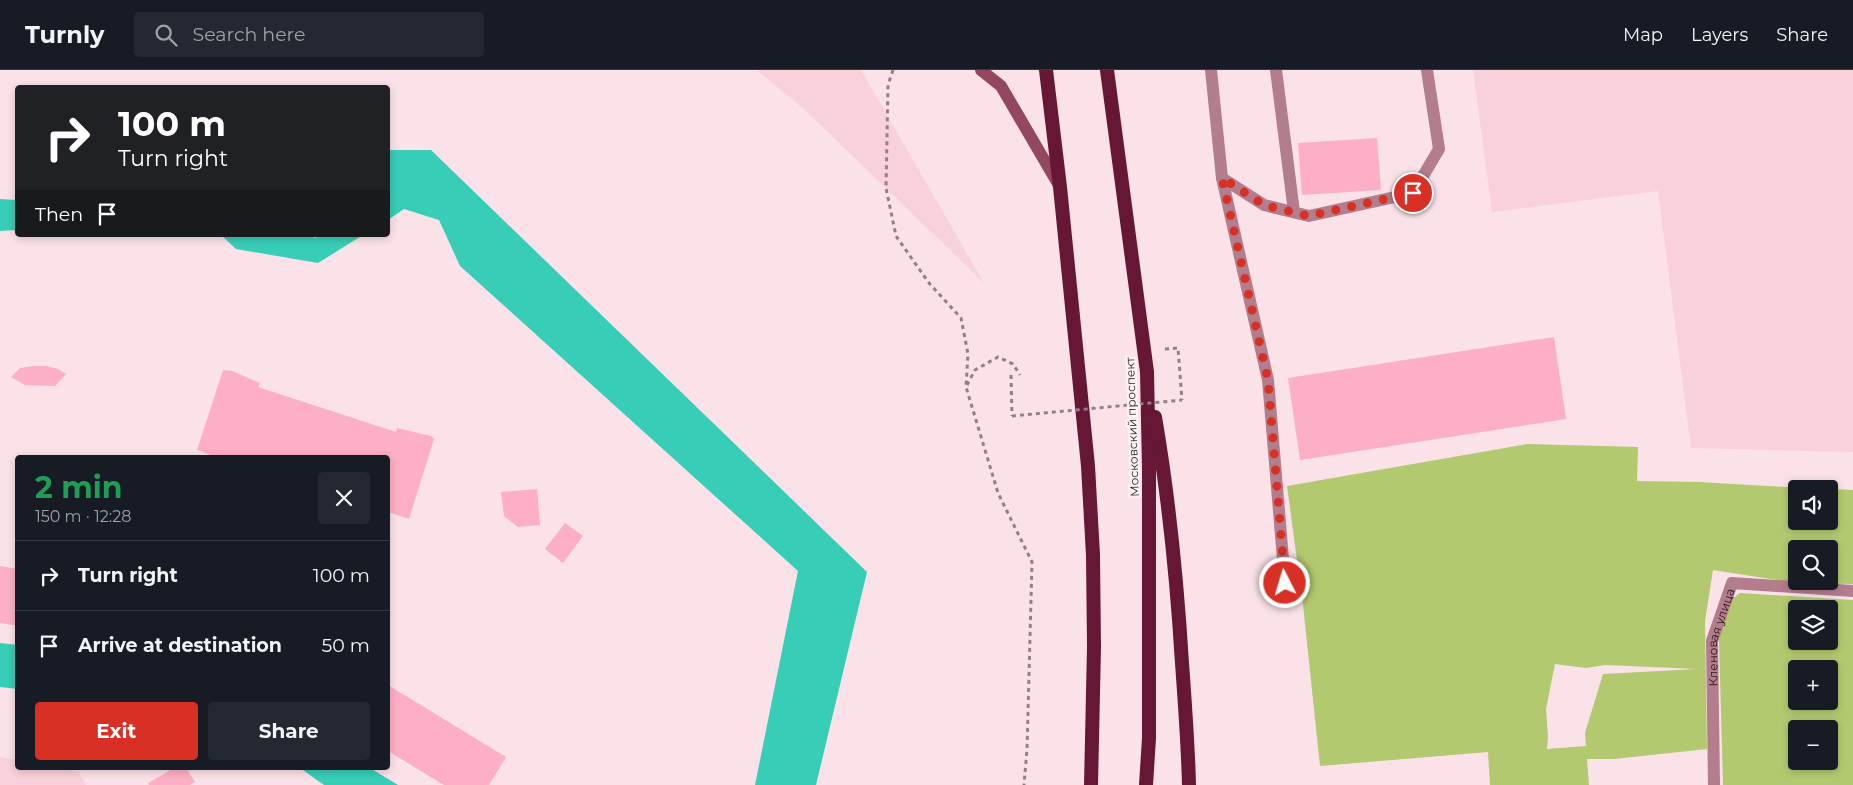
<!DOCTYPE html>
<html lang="en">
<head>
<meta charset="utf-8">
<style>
  :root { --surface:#171b24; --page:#242831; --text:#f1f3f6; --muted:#9ea1a6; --line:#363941; --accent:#d93025 }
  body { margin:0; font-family:Montserrat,sans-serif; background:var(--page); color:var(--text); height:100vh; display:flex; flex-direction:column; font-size:19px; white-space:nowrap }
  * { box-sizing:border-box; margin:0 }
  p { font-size:16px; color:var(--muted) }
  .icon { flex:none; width:28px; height:28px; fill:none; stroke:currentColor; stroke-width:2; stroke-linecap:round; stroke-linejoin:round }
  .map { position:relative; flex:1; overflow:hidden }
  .side { position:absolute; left:15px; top:385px; width:375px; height:315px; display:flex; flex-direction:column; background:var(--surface); border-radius:5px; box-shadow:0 2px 8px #0003 }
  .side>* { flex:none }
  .hud { position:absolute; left:15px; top:15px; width:375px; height:152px; border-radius:5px; box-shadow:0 2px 8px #0003; background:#202124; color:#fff; overflow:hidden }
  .controls { position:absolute; left:1788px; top:410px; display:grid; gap:10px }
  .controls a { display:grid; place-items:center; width:50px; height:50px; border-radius:5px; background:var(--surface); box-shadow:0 2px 8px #0003; font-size:25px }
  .pin { position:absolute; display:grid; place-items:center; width:42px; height:42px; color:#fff; margin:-21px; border:2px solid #fff; border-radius:50%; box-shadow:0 1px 5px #0007 }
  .me { position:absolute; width:55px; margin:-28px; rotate:355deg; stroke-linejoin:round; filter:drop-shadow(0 0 4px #0008) }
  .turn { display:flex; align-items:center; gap:18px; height:105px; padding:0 20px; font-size:22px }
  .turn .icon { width:65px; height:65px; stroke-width:2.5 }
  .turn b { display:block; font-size:35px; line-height:42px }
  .then { display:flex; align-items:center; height:48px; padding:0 20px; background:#0003; gap:10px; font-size:19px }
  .round { display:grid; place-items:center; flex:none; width:52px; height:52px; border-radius:5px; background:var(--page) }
  .headline { display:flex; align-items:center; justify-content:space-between; height:85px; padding:0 20px }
  h1 { font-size:30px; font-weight:700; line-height:38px; color:#1e9e55 }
  .button { display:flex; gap:10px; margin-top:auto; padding:10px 20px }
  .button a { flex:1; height:58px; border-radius:5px; background:var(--accent); color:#fff; font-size:20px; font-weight:700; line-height:58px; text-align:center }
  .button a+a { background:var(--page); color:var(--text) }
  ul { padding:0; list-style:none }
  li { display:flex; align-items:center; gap:15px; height:70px; padding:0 20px; border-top:1px solid var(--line) }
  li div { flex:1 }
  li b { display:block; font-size:19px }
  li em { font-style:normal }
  header { display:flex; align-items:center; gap:30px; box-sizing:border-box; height:70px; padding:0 25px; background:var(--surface); border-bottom:1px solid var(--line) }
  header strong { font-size:24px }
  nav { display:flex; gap:28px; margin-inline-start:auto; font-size:18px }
  .search { width:350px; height:45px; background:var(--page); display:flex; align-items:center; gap:12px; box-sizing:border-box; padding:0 18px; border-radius:5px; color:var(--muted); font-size:19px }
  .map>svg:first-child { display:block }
  .built { fill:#f9d1db }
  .green { fill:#b2c970; fill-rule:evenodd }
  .water { fill:#38cdb7 }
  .building { fill:#fcafc5 }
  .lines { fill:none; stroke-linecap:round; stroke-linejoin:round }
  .path { stroke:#957f85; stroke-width:3; stroke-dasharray:4 4; stroke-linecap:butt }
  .service { stroke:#b37d8c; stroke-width:12 }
  .secondary { stroke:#944760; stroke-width:12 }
  .trunk { stroke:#661736; stroke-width:14 }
  .path-bridge { stroke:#957f85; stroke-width:3; stroke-dasharray:4 4; stroke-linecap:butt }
  .route { stroke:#d93025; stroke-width:9; stroke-dasharray:0 16.2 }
  .labels { text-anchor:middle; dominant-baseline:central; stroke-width:5; stroke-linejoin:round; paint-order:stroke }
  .street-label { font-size:12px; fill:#2a161c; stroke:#fff3f6 }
</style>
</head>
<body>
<header>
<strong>Turnly</strong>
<div class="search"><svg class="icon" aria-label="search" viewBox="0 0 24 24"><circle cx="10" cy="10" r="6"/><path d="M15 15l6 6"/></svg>Search here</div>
<nav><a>Map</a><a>Layers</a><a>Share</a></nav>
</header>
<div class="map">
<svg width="1853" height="715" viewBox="0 0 1853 715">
  <rect width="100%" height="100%" fill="#fae2e8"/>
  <g class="built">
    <path d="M757 0H861L984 213 805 40Z"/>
    <path d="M1473 0H1853V382L1691 378 1658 121 1492 142Z"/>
    <path d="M0 687 17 690 18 698H56L79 702 86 715H0Z"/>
  </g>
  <g class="green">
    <path d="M1527 374 1638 377 1637 411 1700 412 1821 419H1796V451H1829V419L1853 420V514L1796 513 1713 500 1705 551 1707 679 1614 689H1587L1589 715H1490L1488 682 1320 696 1303 535 1287 416ZM1796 479H1829V511H1796ZM1555 594 1586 598 1605 595 1697 599 1603 604 1585 663 1586 676 1547 679 1548 667 1546 639Z"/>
    <path d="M1740 523 1853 530V715H1723L1719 571C1721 552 1723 534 1740 523ZM1796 539H1829V571H1796ZM1796 599H1829V631H1796ZM1796 659H1829V691H1796Z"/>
  </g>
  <g class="water">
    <path d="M388 80H431L867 502 816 715H755L798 501 460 196 439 150 404 139 388 150Z"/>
    <path d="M0 129 17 130V160L0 161Z"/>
    <path d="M221 165H308L315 168 320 165H363L318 193 236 179Z"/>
    <path d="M0 573 17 575V619L0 617Z"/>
    <path d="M300 698H370L398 715H324Z"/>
  </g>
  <g class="building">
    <path d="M1377 68 1381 120 1302 125 1298 73Z"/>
    <path d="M1554 267 1566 349 1300 390 1288 308Z"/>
    <path d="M33 296H46L58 299 66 304 55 316 25 315 11 307 20 298Z"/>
    <path d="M223 300 232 301 260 313 258 317 396 362 397 358 431 366 434 369 409 449 388 442V388H228L223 386 222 388H219L197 380Z"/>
    <path d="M537 419 540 455 518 457 504 446 501 422Z"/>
    <path d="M565 453 583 466 563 493 545 479Z"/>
    <path d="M0 496 18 499V556L0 553Z"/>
    <path d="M388 615 506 687 489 715H444L388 681Z"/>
    <path d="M174 698H186L195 712 190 715H149L148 713Z"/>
  </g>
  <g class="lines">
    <g class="path">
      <path d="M893 0 888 15 886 118 896 166 929 213 961 248 968 284 966 317 998 423 1032 492 1027 679 1024 715"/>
      <path d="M1165 279 1178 278 1182 330"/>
      <path d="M1011 305 1012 346"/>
      <path d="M967 315 975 300 998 287 1013 294 1020 305"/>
    </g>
    <g class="service">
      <path d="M1211 0 1222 108 1268 310 1285 513"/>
      <path d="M1276 0 1294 142"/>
      <path d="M1222 108 1264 135 1309 146 1413 123 1439 79 1427 0"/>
      <path id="s1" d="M1714 715 1712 571 1732 513 1853 521"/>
    </g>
    <path class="secondary" d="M981 0 1001 16 1060 117"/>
    <g class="trunk">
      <path d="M1046 0 1060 117 1088 396 1093 485 1094 577 1091 715"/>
      <path d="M1107 0 1147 302 1149 398V668L1146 715"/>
      <path d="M1155 347C1169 429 1177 511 1182 593 1185 634 1188 674 1189 715"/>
    </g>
    <path class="path-bridge" d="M1012 346 1182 330"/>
  </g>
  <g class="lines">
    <path class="route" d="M1285 513 1268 310 1222 108 1264 135 1308 146 1413 123"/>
  </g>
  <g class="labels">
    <g class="street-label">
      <text transform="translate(1132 357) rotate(-92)">Московский проспект</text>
      <text stroke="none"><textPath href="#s1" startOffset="149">Кленовая улица</textPath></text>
    </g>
  </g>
</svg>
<div class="controls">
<a><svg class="icon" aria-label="sound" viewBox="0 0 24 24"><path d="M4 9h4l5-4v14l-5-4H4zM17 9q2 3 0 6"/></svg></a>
<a><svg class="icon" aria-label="search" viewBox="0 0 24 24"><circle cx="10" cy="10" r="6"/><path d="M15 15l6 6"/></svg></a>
<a><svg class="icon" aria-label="layers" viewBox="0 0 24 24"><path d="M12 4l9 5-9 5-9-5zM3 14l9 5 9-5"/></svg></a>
<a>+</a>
<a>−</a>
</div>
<div class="pin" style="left:1413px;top:123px;background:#d93025"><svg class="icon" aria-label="arrive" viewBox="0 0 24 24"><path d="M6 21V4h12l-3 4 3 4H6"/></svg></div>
<svg class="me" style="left:1285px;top:513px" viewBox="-20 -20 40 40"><circle r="17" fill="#d93025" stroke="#fff" stroke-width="3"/><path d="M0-11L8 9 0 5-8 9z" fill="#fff"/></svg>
<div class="hud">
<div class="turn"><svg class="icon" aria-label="right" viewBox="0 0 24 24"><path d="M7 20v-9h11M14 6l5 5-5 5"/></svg><div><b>100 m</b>Turn right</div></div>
<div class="then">Then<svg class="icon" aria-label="arrive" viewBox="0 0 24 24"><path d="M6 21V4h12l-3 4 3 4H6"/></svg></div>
</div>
<section class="side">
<div class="headline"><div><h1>2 min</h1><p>150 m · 12:28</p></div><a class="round"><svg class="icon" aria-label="close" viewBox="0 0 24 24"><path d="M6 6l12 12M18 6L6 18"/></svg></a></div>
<ul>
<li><svg class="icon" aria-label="right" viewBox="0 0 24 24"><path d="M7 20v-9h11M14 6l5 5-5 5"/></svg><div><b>Turn right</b></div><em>100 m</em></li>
<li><svg class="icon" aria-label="arrive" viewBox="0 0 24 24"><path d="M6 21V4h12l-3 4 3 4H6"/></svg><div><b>Arrive at destination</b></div><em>50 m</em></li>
</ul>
<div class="button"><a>Exit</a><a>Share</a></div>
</section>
</div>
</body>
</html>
